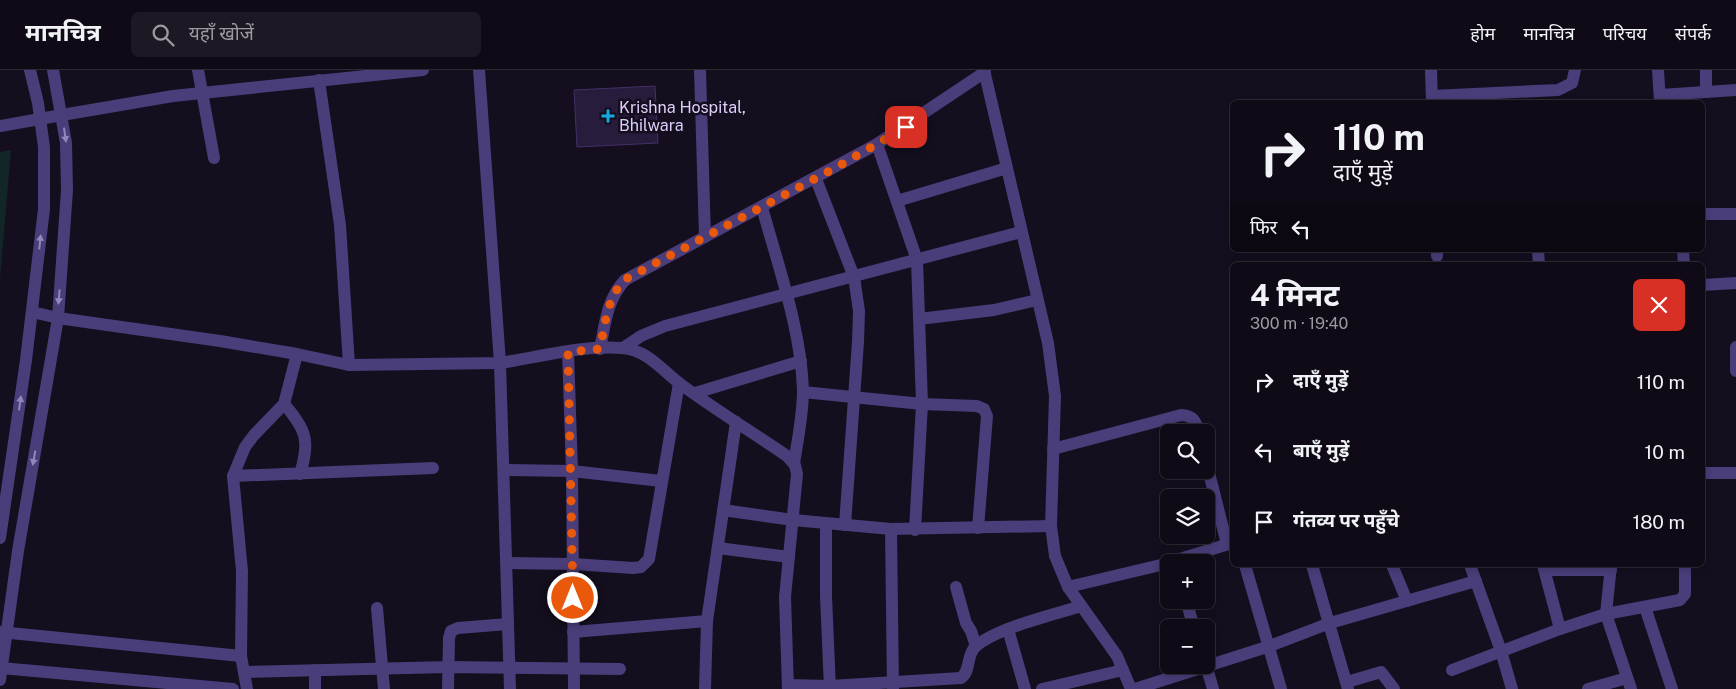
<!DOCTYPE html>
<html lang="hi">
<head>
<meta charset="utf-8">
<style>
  :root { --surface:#0f0a16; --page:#1d1823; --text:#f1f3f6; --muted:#9b9aa1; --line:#2f2b35 }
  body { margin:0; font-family:"Public Sans","Noto Sans Devanagari",sans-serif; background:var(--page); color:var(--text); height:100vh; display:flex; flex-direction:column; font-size:19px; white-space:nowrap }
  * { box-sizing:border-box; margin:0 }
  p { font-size:16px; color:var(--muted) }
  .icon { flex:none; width:28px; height:28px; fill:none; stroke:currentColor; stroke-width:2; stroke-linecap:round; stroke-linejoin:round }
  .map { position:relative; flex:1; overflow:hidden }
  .sheet { position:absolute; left:1230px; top:192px; width:475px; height:305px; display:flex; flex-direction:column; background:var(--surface); border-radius:8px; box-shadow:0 2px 8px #0003,0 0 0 1px var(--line) }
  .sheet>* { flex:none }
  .hud { position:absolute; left:1230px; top:30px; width:475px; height:152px; border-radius:8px; box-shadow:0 2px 8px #0003,0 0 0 1px var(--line); background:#0f0a16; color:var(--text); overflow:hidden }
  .tools { position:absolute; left:1160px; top:354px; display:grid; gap:10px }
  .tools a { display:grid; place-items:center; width:55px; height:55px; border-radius:8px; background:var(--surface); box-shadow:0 2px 8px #0003,0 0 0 1px var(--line); font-size:25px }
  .pin { position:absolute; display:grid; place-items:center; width:42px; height:42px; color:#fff; margin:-21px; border-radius:10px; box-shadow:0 2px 8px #0006 }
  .me { position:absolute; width:55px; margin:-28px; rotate:0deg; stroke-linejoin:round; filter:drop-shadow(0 0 4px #0008) }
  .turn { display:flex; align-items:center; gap:18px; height:105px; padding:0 20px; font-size:22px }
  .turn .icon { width:65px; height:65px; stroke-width:2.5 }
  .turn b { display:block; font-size:35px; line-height:42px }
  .then { display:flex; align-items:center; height:48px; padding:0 20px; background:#0003; gap:10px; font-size:19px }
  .round { display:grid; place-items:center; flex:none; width:52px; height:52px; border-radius:8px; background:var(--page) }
  .summary { display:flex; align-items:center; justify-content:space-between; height:85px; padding:0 20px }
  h1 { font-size:30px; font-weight:700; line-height:38px }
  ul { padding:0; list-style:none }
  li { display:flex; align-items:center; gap:15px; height:70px; padding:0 20px }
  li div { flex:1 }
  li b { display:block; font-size:19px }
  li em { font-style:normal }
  header { display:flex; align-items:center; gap:30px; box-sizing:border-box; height:70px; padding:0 25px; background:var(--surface); border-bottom:1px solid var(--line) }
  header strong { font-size:24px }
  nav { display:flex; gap:28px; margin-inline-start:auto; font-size:18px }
  .search { width:350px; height:45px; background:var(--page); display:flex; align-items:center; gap:12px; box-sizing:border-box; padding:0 18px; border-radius:8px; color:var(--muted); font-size:19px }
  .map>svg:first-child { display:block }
  .green { fill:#122527 }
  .building { fill:#281c3d; stroke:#443067 }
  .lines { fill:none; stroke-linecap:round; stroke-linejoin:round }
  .minor { stroke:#4a3d79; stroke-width:12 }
  .tertiary { stroke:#4a3d79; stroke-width:12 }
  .oneway { fill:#9386ba }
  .route { stroke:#ea580c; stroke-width:9; stroke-dasharray:0 16.2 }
  .poi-dot { fill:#15aae2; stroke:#140e1e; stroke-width:2 }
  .labels { text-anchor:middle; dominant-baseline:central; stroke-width:5; stroke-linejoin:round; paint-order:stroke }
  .poi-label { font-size:16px; fill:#dcd0fb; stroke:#140e1e; text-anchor:start }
</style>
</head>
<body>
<header>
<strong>मानचित्र</strong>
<div class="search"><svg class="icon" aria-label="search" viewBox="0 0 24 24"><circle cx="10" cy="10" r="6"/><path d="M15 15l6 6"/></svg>यहाँ खोजें</div>
<nav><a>होम</a><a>मानचित्र</a><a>परिचय</a><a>संपर्क</a></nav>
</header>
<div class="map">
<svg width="1736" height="619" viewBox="0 0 1736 619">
  <rect width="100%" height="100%" fill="#140e1e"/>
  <path class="green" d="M11 80 0 209V82Z"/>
  <path class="building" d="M655 16 658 73 577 77 574 20Z"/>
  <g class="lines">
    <g class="minor">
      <path d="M198 0 214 88"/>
      <path d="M700 0 705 167"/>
      <path d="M984 0 1048 273 1055 326 1051 456 1055 486 1068 517 1117 586 1131 619"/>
      <path d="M1431 0 1432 32"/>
      <path d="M1658 0 1660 32"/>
      <path d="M1706 0V22"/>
      <path d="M319 10 340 155 349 295"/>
      <path d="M1660 25 1736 20"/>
      <path d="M1432 26 1558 20 1572 13 1575 0"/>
      <path d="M62 45 173 26 423 0"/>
      <path d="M877 74 917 190 922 334 915 460"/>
      <path d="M816 109 854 207 859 241 858 272 845 455"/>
      <path d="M897 131 1007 98"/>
      <path d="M762 137C778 196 801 259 803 320 803 344 798 369 794 393"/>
      <path d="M1702 144H1736"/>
      <path d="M1437 180V186"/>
      <path d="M1538 180 1539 195"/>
      <path d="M1683 180 1684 195"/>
      <path d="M1702 215 1736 213"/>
      <path d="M32 242 58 248 220 271 297 284 349 295 500 293 479 0"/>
      <path d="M919 249 994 240 1037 230"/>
      <path d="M1736 277V301"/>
      <path d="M623 278 641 266 665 256 1021 162"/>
      <path d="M600 279C605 254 607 229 625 210L877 74 985 2"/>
      <path d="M568 282 572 401 574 619"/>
      <path d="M803 322 922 334 977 336 984 339 987 346 978 458"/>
      <path d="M695 323 801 291"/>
      <path d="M284 334C307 360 310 372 300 404"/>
      <path d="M1053 379 1181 345C1193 345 1196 352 1199 362"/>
      <path d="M1206 391 1227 474"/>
      <path d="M504 400 572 401 661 411"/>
      <path d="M1702 403H1736"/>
      <path d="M233 406 433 398"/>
      <path d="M723 440 793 450 891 459 1051 456"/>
      <path d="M826 454V526L830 619"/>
      <path d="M891 459 893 619"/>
      <path d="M718 478 789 487"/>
      <path d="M1170 492 1232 473"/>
      <path d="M507 493 573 494 633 498 641 497 649 489 679 313"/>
      <path d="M1245 495 1281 619"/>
      <path d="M1312 495 1348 619"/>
      <path d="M1392 495 1407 531"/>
      <path d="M1470 495 1501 581 1512 619"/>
      <path d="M1543 495 1560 559"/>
      <path d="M1611 495 1606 544 1631 619"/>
      <path d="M1545 500H1611"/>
      <path d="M956 517 966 553 971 561 976 576"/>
      <path d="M1068 517 1169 493"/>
      <path d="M1186 530 1194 558"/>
      <path d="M1645 537 1672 619"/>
      <path d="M377 538 384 619"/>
      <path d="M1008 559 1025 619"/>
      <path d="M0 562 241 586"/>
      <path d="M573 562 707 551"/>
      <path d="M1206 595 1213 619"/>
      <path d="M1 598 233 619"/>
      <path d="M315 600V619"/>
      <path d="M1452 600 1560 559 1606 544 1680 530 1685 524V495"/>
      <path d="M244 602 448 597 620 599"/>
      <path d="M1347 612 1381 602 1394 619"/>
      <path d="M788 615 830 616 961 608C971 601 966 586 975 577 996 558 1053 545 1081 536"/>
      <path d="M247 619 241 586 242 501 233 406 245 377 254 365 284 334 297 284"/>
      <path d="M448 619 449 568 451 561 458 558 508 554"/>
      <path d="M510 619 500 293C539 287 582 275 622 278 647 280 661 299 679 313 714 339 752 362 787 386L795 395 797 404 785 527 788 619"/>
      <path d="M705 619 707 551 736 352"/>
      <path d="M1042 619 1123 600"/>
      <path d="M1135 619 1270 576 1330 553 1476 511"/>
      <path d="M1588 619 1627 608"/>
    </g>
    <g class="tertiary">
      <path d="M0 56 62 45"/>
      <path d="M0 468 26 290 44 139V77L38 33 30 0"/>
      <path d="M0 610 18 481 58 248 67 120 66 73 53 0"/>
    </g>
  </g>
  <defs><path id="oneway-solid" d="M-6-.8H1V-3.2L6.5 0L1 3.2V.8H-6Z" transform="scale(1.25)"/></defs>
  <g class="oneway">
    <use href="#oneway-solid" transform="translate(65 65) rotate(82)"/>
    <use href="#oneway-solid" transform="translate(40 172) rotate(-84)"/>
    <use href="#oneway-solid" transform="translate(59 227) rotate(95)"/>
    <use href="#oneway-solid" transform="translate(20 333) rotate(-82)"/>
    <use href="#oneway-solid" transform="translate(34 388) rotate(100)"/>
  </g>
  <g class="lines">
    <path class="route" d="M573 528 568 282 600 279C605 254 607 229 624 210L837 97 906 57"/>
  </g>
  <path class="poi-dot" d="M605.5 38.5h5v5h5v5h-5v5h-5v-5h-5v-5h5z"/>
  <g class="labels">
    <g class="poi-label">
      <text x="619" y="37">Krishna Hospital,<tspan x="619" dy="18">Bhilwara</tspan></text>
    </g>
  </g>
</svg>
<div class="tools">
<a><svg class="icon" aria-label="search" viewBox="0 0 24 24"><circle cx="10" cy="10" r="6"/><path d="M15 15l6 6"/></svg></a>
<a><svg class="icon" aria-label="layers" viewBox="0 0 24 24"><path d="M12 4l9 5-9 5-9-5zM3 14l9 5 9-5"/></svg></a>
<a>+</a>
<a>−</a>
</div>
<div class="pin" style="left:906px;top:57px;background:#d93025"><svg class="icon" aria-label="arrive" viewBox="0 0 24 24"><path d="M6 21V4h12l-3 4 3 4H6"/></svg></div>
<svg class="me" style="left:573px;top:528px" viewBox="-20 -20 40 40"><circle r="17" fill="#ea580c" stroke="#fff" stroke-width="3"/><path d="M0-11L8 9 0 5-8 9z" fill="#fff"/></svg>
<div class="hud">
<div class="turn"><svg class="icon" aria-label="right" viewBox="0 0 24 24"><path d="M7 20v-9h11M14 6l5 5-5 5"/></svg><div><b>110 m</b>दाएँ मुड़ें</div></div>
<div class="then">फिर<svg class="icon" aria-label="left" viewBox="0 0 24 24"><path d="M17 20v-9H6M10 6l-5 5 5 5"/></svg></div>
</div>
<section class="sheet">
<div class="summary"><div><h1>4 मिनट</h1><p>300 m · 19:40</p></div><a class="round" style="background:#d93025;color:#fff"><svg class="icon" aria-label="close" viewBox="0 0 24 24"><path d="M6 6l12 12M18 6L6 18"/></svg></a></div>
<ul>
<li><svg class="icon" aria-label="right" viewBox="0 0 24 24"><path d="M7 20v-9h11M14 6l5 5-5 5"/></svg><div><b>दाएँ मुड़ें</b></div><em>110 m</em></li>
<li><svg class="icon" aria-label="left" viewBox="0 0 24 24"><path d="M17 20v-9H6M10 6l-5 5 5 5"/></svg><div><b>बाएँ मुड़ें</b></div><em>10 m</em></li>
<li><svg class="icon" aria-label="arrive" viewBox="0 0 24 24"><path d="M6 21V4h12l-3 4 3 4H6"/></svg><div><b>गंतव्य पर पहुँचे</b></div><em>180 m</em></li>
</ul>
</section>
</div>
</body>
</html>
